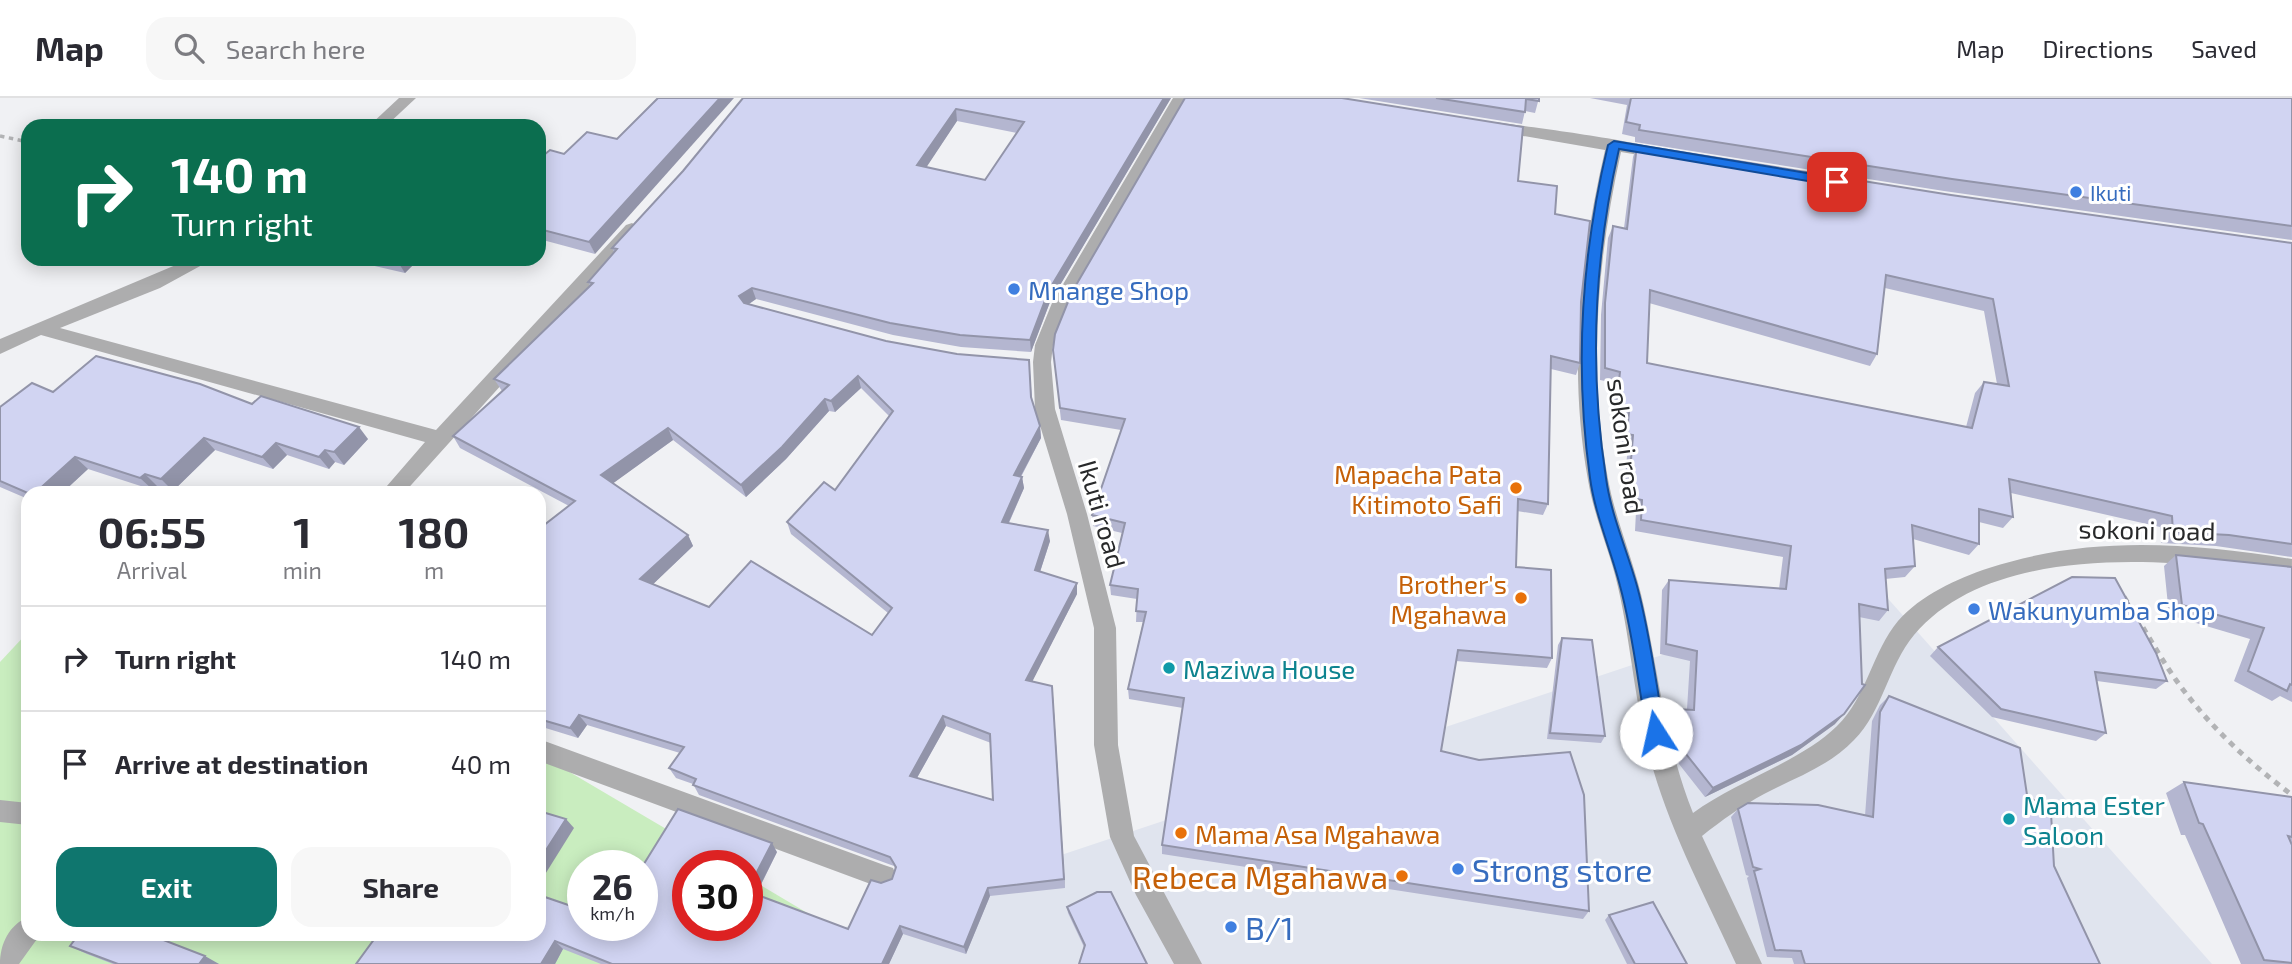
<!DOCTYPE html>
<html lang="en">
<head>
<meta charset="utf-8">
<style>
  :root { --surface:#fff; --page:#f7f7f7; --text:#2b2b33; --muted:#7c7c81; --line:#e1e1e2; --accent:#0f766e }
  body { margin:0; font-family:"Exo 2",sans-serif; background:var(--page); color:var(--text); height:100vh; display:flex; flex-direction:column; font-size:26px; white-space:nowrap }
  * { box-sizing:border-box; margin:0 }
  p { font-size:23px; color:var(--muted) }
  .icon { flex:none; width:38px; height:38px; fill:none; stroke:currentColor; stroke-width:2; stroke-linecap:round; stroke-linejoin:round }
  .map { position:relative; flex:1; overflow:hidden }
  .sheet { position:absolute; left:21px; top:388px; width:525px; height:455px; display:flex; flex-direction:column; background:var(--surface); border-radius:21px; box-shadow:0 4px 18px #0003 }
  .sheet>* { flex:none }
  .banner { position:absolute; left:21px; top:21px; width:525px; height:147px; border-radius:21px; box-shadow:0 4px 18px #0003; background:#0b6e4f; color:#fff; overflow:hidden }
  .speed { position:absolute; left:567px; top:752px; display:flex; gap:14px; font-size:35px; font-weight:700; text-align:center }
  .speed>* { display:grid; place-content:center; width:91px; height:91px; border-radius:50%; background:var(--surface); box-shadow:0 4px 18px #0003; line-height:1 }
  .speed small { font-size:18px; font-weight:400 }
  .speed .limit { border:10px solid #d22; background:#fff; color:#111 }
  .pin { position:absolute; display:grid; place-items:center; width:60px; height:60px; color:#fff; margin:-30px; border-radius:14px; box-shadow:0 4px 10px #0006 }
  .me { position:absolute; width:77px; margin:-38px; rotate:350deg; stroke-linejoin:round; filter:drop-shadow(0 0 5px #0008) }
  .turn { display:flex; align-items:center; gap:24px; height:147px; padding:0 35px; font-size:32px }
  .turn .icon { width:91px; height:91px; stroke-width:2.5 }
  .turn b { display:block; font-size:49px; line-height:60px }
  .eta { display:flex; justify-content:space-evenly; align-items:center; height:119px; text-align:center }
  .eta b { font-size:42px; font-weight:700; line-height:49px }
  .cta { display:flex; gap:14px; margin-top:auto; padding:14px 35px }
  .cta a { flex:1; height:80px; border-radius:21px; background:var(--accent); color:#fff; font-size:28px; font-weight:700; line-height:80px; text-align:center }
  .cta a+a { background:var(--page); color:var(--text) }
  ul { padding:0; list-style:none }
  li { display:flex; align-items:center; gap:21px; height:105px; padding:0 35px; border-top:2px solid var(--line) }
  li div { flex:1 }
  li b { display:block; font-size:26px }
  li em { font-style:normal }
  header { display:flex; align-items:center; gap:42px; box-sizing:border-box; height:98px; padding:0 35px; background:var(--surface); border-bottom:2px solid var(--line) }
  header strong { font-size:33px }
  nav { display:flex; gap:38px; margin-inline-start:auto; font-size:24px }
  .search { width:490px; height:63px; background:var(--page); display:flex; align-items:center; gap:18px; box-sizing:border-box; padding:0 24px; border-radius:21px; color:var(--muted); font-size:26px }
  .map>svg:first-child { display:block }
  .built { fill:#e0e4ee }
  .green { fill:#c9edbf; fill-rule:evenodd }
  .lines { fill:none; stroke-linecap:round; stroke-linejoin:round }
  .path-far1 { stroke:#b2b3b5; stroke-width:3.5; stroke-dasharray:4.5 4.5; stroke-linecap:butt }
  .path { stroke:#b2b3b5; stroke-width:5; stroke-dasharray:6 6; stroke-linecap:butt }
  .minor { fill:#adadae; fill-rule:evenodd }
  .wall { fill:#b4b6d0; fill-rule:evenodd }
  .shaded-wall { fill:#9294a9 }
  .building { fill:#d1d4f2; stroke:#9294a9; stroke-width:2; fill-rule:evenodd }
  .route { fill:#1a73e8; stroke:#114b97; stroke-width:2 }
  .shop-dot { fill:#3f7fe0; stroke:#fff; stroke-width:2.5 }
  .food-dot { fill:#e8710a; stroke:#fff; stroke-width:2.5 }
  .culture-dot { fill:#0f9aa8; stroke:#fff; stroke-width:2.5 }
  .labels { text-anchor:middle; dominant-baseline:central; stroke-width:6; stroke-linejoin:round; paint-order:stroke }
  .far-shop-label { font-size:21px; fill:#366cbe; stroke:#fff; text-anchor:start }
  .shop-label { font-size:26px; fill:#366cbe; stroke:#fff; text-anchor:start }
  .street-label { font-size:26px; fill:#28292a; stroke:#fff }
  .food-label { font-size:26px; fill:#c56008; stroke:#fff; text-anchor:end }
  .culture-label { font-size:26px; fill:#0d838f; stroke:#fff; text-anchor:start }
  .near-shop-label { font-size:32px; fill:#366cbe; stroke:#fff; text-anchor:start }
  .near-food-label { font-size:32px; fill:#c56008; stroke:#fff; text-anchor:end }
</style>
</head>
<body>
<header>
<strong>Map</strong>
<div class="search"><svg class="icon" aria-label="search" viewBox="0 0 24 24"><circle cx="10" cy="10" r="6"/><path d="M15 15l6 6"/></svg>Search here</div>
<nav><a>Map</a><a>Directions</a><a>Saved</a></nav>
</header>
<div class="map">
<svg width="2292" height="866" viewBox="0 0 2292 866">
  <rect width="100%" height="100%" fill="#f0f1f4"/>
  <path class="built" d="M1875 486 2212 866H843L836 832Z"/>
  <path class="green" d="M28 534V836H539V656L729 768H688V828H747V779L836 832 843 866H0V564ZM583 768H642V828H583Z"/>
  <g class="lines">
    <path class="path-far1" d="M0 38 28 44"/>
    <path class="path" d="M2124 499C2142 526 2157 555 2176 582 2208 627 2248 664 2292 697"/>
    <g class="minor">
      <path d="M399 0H416L386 28H369Z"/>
      <path d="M1173 0H1189L1070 205 1053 247 1051 264 1055 311 1087 416 1116 530 1118 647 1134 738 1202 866H1174L1136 797 1110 739 1094 647V530L1067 416 1035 311 1033 264 1035 247 1052 205Z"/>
      <path d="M1495 24C1521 28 1661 45 1671 56L1663 61 1621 54C1597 162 1588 272 1608 381 1616 425 1635 465 1644 509 1659 579 1666 648 1693 715 1736 683 1802 663 1837 628 1867 599 1872 554 1898 523 1921 497 1956 481 1989 470 2090 437 2189 445 2292 461V479C2183 461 1995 441 1914 537 1888 568 1883 613 1854 642 1830 668 1794 680 1764 696 1742 708 1722 722 1702 738L1762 866H1736C1707 802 1673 739 1653 671 1635 612 1632 550 1618 489 1610 453 1594 419 1588 382 1568 272 1580 160 1605 52L1489 32V26Z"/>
      <path d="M632 125 641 131 638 135 403 396H380L425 344 41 237 0 256V241L190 161H213L160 190 60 230 436 332 626 127Z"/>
      <path d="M539 641 884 767 893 770 897 779 893 788 884 791 539 663Z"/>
      <path d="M0 702 28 705V727L0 724Z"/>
      <path d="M28 819V836H39L37 841 19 866H0C0 846 9 827 28 819Z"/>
    </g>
  </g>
  <g class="wall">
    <path d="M743 0H1171L1050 204 1031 254 961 249 893 237 756 201 749 206 886 243 957 256 1029 262 1032 302 1040 328 1041 340 1021 379H1022L1024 390 1009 425 1050 443 1040 474 1077 485V496L1032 583 1053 598 1065 790 990 798 966 856 903 836 889 866H601L563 851 555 866H356L583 828 777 754 756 797 848 831 881 785 892 781 895 771 894 768 699 697 693 686 676 680 669 670 680 655 587 627 578 640 539 628V431L569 408 460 350 453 338 502 293 494 281 590 188 588 184 614 154 612 150 683 73ZM957 23 1017 35 985 82 926 69ZM861 290 890 319 835 392 787 424 791 436 888 515 872 537 709 509 653 486 693 448 688 437 613 385 673 342 746 399 786 361 829 313 835 314ZM946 628 991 645 993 702 917 680Z"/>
    <path d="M1359 0H1539L1535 15 1525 13 1522 26Z"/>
    <path d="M1590 0H2292V142L1944 93 1635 44V39L1622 36 1627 7Z"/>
    <path d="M1637 47 1951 97 2292 145V459L2216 448 2161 445 2160 429 2011 395 2013 419 2003 430 1979 424V446L1969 457 1913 441 1915 468 1905 479 1885 481 1888 512 1879 523 1859 519 1835 626 1792 657 1705 699 1679 666 1668 621 1675 611H1687L1690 563 1660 556 1662 492 1669 482 1779 491 1783 459 1635 433 1636 414 1622 410 1628 348 1622 347 1624 325 1611 322 1615 285 1600 282 1601 217 1608 140 1613 128 1624 130 1633 59ZM1885 190 1984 213 1997 286 1984 284 1975 295 1966 329 1647 265 1649 205 1870 268 1877 256Z"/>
    <path d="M550 52 595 156 539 141V61Z"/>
    <path d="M1518 83 1555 116 1581 204 1580 265 1576 277 1551 271 1548 406 1543 417 1517 413 1516 469 1552 560 1547 570 1456 563 1441 653 1589 813 1583 821 1162 756V747L1183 610 1129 601 1128 591 1143 524H1136L1137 501 1111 497 1110 487 1122 435 1093 428 1092 417 1121 332 1061 322 1053 252Z"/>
    <path d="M352 161H419L405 175 353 163Z"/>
    <path d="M53 294 252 306 368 341 344 367 335 364 329 371 287 357 273 371 215 352 173 393 157 388 153 392 88 371 61 396H28V401L0 389V309Z"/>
    <path d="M2176 457 2292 469V604L2280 598 2272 603 2234 583 2250 541 2169 517 2164 468Z"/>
    <path d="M1562 540 1605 638 1601 645 1547 641 1558 547Z"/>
    <path d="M1938 549 2167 583 2156 591 2097 583 2106 635 2096 643 1992 619 1930 558Z"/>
    <path d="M1889 598 2027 697 2054 768 2100 866H1794L1792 860 1767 859 1747 780 1749 778 1746 777 1731 719 1738 711 1865 718 1872 623 1880 607Z"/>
    <path d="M2184 684 2292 699V866H2241L2185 737H2181L2166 695Z"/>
    <path d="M1067 809 1147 866 1084 849 1068 815Z"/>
    <path d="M1609 817 1687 866H1627L1605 822Z"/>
    <path d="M79 836H158L156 839 219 866H113L87 856 70 848Z"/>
  </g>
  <g class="shaded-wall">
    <path d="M720 0H734L595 156 589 144Z"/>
    <path d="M1164 0H1171L1050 204 1031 254 1030 242 1049 192Z"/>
    <path d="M956 11 957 23 920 79 917 67Z"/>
    <path d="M396 161H419L405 175Z"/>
    <path d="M752 190 756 201 743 210 739 198Z"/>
    <path d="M858 278 861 290 835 314 831 303Z"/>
    <path d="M825 301 829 313 786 361 746 399 741 387Z"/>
    <path d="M1040 328 1041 340 1015 389 1014 377Z"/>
    <path d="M359 329 368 341 344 367 334 354Z"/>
    <path d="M668 330 673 342 608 389 601 377Z"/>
    <path d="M204 340 215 352 173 393 161 381Z"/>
    <path d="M276 345 287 357 273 371 262 359Z"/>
    <path d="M325 352 335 364 329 371 319 359Z"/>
    <path d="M75 359 88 371 61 396 35 395Z"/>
    <path d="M145 376 157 388 153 392 140 380Z"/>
    <path d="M1022 379 1024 390 1004 435 1002 424Z"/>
    <path d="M1048 432 1050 443 1037 483 1035 472Z"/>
    <path d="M688 437 693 448 647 492 640 481Z"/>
    <path d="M1077 485V496L1028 592 1026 582Z"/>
    <path d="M1052 588 1053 598 1065 790 1064 781Z"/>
    <path d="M1844 616 1835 626 1792 657 1705 699 1713 690Z"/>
    <path d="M579 617 587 627 578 640 570 630Z"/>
    <path d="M943 618 946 628 913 687 910 678Z"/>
    <path d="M566 721 574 730 539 786V763Z"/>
    <path d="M772 745 777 754 753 802 747 793Z"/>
    <path d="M988 790 990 798 966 856 964 849Z"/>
    <path d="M900 828 903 836 889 866H882Z"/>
    <path d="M555 843 563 851 555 866H541Z"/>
    <path d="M205 858 219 866H199Z"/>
  </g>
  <g class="building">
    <path d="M658 0H720L589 144 539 131V61L550 52 564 56 587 34 617 41Z"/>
    <path d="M743 0H1164L1049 192 1030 242 960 237 890 225 752 190 739 198 744 205 886 243 957 256 1029 262 1031 299 1040 328 1014 377 1022 379 1002 424 1048 432 1035 472 1077 485 1026 582 1052 588 1064 781 988 790 964 849 900 828 882 866H612L555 843 541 866H356L378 836H539V797L583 812V828H642V769L678 711 772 745 747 793 848 831 871 782 881 785 892 781 896 769 890 759 693 687 696 681 669 670 684 649 579 617 570 630 539 621V499L542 501 539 497V431L575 403 453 338 509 287 494 281 593 185 588 184 617 151 612 150 683 73ZM956 11 1024 24 985 82 917 67ZM858 278 893 313 835 392 824 384 787 424 892 510 872 537 751 463 709 509 640 481 688 437 601 377 668 330 741 387 782 349 825 301 831 303ZM943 618 990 636 993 702 910 678ZM688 768H747V828H688Z"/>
    <path d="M1185 0H1342L1523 29 1518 83 1557 88 1555 116 1590 123 1581 204 1580 265 1551 258 1548 406 1518 401 1516 469 1551 472 1552 560 1458 552 1441 653 1479 662 1570 654 1584 697 1589 813 1162 747 1184 600 1128 591 1146 514 1136 513 1138 491 1110 487 1125 425 1092 417 1125 321 1060 310 1053 252 1055 236 1072 194Z"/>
    <path d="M1436 0H1539V3L1526 1 1525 14Z"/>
    <path d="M1631 0H2292V128L1952 81 1639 32 1640 27 1626 24Z"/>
    <path d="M1637 47 1951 97 2292 145V446L2229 437 2173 434 2172 418 2009 381 2013 419 1979 411V446L1912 427 1915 468 1885 471 1888 512 1859 506 1862 586 1865 587 1844 616 1801 647 1713 690 1686 656 1675 611 1694 612 1697 553 1666 546 1669 482 1786 491 1791 448 1641 422 1642 402 1628 399 1633 337 1627 336 1629 314 1616 311 1620 274 1605 270V205L1613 128 1627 131ZM1886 177 1993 201 2009 288 1984 284 1972 330 1647 265 1650 192 1877 256Z"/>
    <path d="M96 258 200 286 252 306 261 298 359 329 334 354 325 352 319 359 276 345 262 359 204 340 161 381 145 376 140 380 75 359 35 395 30 396 0 383V309L32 285 53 294Z"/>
    <path d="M2176 457 2292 469V587L2290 586 2287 593 2248 573 2264 530 2182 507Z"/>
    <path d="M2072 479 2115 480 2156 555 2167 583 2095 574 2106 635 2001 611 1938 549Z"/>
    <path d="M1562 540 1592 542 1605 638 1550 635Z"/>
    <path d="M1889 598 2020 650 2027 697 2051 715 2054 768 2100 866H1805L1801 853 1775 852 1754 773 1760 771 1753 769 1738 711 1748 705 1818 707 1873 719 1880 614Z"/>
    <path d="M2184 684 2292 699V739L2288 738 2292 747V865L2264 862 2203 726 2199 725Z"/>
    <path d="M539 713 566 721 539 763Z"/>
    <path d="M1097 794H1111L1147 866H1079L1085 847 1067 809Z"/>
    <path d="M1653 804 1687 866H1635L1609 817Z"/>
    <path d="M79 836H148L205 858 199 866H118L70 848Z"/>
  </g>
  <path class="route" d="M1614 43 1837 80 1843 84 1837 88 1619 51C1594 160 1589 270 1606 380 1611 417 1627 452 1637 488 1650 535 1656 586 1665 635L1662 640 1656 643 1649 640 1647 635C1638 586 1633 535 1620 488 1611 452 1595 417 1590 380 1574 266 1581 158 1608 47Z"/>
  <g class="shop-dot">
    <circle cx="2076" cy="94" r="7"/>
    <circle cx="1014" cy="191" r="7"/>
    <circle cx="1974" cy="511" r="7"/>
    <circle cx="1458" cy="771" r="7"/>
    <circle cx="1231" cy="829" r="7"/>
  </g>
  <g class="food-dot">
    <circle cx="1516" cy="390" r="7"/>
    <circle cx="1521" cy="500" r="7"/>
    <circle cx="1181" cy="735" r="7"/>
    <circle cx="1402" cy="778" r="7"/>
  </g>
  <g class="culture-dot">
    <circle cx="1169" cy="570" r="7"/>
    <circle cx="2009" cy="721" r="7"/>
  </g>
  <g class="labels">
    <g class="far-shop-label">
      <text x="2090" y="94">Ikuti</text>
    </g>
    <g class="shop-label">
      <text x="1028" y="191">Mnange Shop</text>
      <text x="1988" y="511">Wakunyumba Shop</text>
    </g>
    <g class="street-label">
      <text transform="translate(1627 348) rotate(82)">sokoni road</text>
      <text transform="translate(1103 416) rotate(74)">Ikuti road</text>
      <text transform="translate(2147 431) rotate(1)">sokoni road</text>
    </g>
    <g class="food-label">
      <text x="1502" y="375">Mapacha Pata<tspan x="1502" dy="30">Kitimoto Safi</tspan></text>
      <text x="1507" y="485">Brother's<tspan x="1507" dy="30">Mgahawa</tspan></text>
      <text x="1195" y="735" text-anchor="start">Mama Asa Mgahawa</text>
    </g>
    <g class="culture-label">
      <text x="1183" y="570">Maziwa House</text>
      <text x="2023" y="706">Mama Ester<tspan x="2023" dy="30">Saloon</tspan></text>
    </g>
    <g class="near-shop-label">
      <text x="1472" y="771">Strong store</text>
      <text x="1245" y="829">B/1</text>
    </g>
    <g class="near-food-label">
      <text x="1388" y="778">Rebeca Mgahawa</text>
    </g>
  </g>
</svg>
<div class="speed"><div>26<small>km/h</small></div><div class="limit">30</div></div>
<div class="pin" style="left:1837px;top:84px;background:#d93025"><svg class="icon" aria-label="arrive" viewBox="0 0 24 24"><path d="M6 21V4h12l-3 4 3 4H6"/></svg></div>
<svg class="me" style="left:1656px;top:635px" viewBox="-20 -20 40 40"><circle r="19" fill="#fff"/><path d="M0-13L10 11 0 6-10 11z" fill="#1a73e8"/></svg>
<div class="banner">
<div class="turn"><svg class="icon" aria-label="right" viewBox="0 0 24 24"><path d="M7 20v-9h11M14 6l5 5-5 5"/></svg><div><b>140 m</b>Turn right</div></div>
</div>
<section class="sheet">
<div class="eta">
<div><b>06:55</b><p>Arrival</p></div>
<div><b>1</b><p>min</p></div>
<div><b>180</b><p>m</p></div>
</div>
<ul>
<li><svg class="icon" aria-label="right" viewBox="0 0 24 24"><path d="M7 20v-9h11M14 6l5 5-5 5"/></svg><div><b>Turn right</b></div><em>140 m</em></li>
<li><svg class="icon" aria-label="arrive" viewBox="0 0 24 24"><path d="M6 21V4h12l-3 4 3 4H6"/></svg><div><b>Arrive at destination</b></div><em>40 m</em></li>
</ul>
<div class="cta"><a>Exit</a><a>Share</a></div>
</section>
</div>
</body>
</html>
